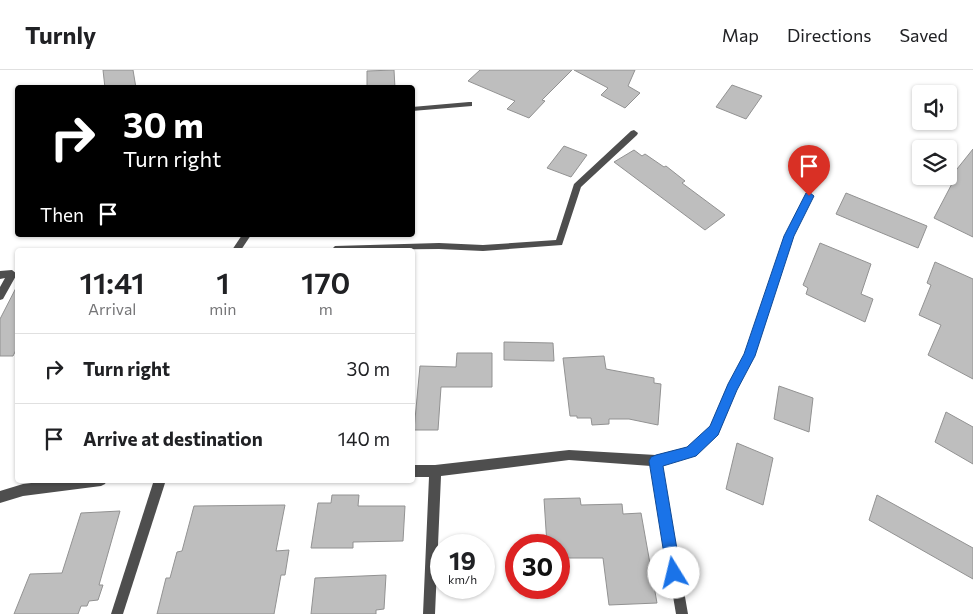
<!DOCTYPE html>
<html lang="en">
<head>
<meta charset="utf-8">
<style>
  :root { --surface:#fff; --page:#f2f2f2; --text:#202124; --muted:#757577; --line:#e0e0e0 }
  body { margin:0; font-family:Commissioner,sans-serif; background:var(--page); color:var(--text); height:100vh; display:flex; flex-direction:column; font-size:19px; white-space:nowrap }
  * { box-sizing:border-box; margin:0 }
  p { font-size:16px; color:var(--muted) }
  .icon { flex:none; width:28px; height:28px; fill:none; stroke:currentColor; stroke-width:2; stroke-linecap:round; stroke-linejoin:round }
  .map { position:relative; flex:1; overflow:hidden }
  .drawer { position:absolute; left:15px; top:178px; width:400px; height:235px; display:flex; flex-direction:column; background:var(--surface); border-radius:5px; box-shadow:0 1px 4px #0004 }
  .drawer>* { flex:none }
  .banner { position:absolute; left:15px; top:15px; width:400px; height:152px; border-radius:5px; box-shadow:0 1px 4px #0004; background:#000; color:#fff; overflow:hidden }
  .buttons { position:absolute; left:912px; top:15px; display:grid; gap:10px }
  .buttons a { display:grid; place-items:center; width:45px; height:45px; border-radius:5px; background:var(--surface); box-shadow:0 1px 4px #0004; font-size:25px }
  .speed { position:absolute; left:430px; top:464px; display:flex; gap:10px; font-size:25px; font-weight:700; text-align:center }
  .speed>* { display:grid; place-content:center; width:65px; height:65px; border-radius:50%; background:var(--surface); box-shadow:0 1px 4px #0004; line-height:1 }
  .speed small { font-size:12px; font-weight:400 }
  .speed .limit { border:8px solid #d22; background:#fff; color:#111 }
  .pin { position:absolute; display:grid; place-items:center; width:42px; height:42px; color:#fff; margin:-51px -21px; border-radius:50% 50% 50% 0; rotate:-45deg; box-shadow:0 0 5px #0007 }
  .pin .icon { rotate:45deg }
  .me { position:absolute; width:55px; margin:-28px; rotate:351deg; stroke-linejoin:round; filter:drop-shadow(0 0 4px #0008) }
  .turn { display:flex; align-items:center; gap:18px; height:105px; padding:0 25px; font-size:22px }
  .turn .icon { width:65px; height:65px; stroke-width:2.5 }
  .turn b { display:block; font-size:35px; line-height:42px }
  .then { display:flex; align-items:center; height:48px; padding:0 25px; background:#0003; gap:10px; font-size:19px }
  .eta { display:flex; justify-content:space-evenly; align-items:center; height:85px; text-align:center }
  .eta b { font-size:30px; font-weight:600; line-height:35px }
  ul { padding:0; list-style:none }
  li { display:flex; align-items:center; gap:15px; height:70px; padding:0 25px; border-top:1px solid var(--line) }
  li div { flex:1 }
  li b { display:block; font-size:19px }
  li em { font-style:normal }
  header { display:flex; align-items:center; gap:30px; box-sizing:border-box; height:70px; padding:0 25px; background:var(--surface); border-bottom:1px solid var(--line) }
  header strong { font-size:24px }
  nav { display:flex; gap:28px; margin-inline-start:auto; font-size:18px }
  .map>svg:first-child { display:block }
  .building { fill:#bebebe; stroke:#929292 }
  .lines { fill:none; stroke-linecap:round; stroke-linejoin:round }
  .minor { fill:#4e4e4e; fill-rule:evenodd }
  .route { fill:#1a73e8; stroke:#114b97 }
</style>
</head>
<body>
<header>
<strong>Turnly</strong>
<nav><a>Map</a><a>Directions</a><a>Saved</a></nav>
</header>
<div class="map">
<svg width="973" height="544" viewBox="0 0 973 544">
  <rect width="100%" height="100%" fill="#fff"/>
  <g class="building">
    <path d="M103 0H133L136 18H105Z"/>
    <path d="M394 0 395 18H367V1Z"/>
    <path d="M480 0H572L542 30 545 31 529 48 507 39 515 31 468 11Z"/>
    <path d="M574 0H635L628 16 640 23 625 38 601 25 608 18Z"/>
    <path d="M732 15 762 26 746 49 716 37Z"/>
    <path d="M564 76 587 85 571 107 547 98Z"/>
    <path d="M973 79V167L934 148 956 106 953 104Z"/>
    <path d="M634 80 642 86 645 84 664 97 666 96 685 111 682 113 725 145 705 160 614 92Z"/>
    <path d="M846 123 927 156 918 178 836 144Z"/>
    <path d="M820 173 871 194 861 224 873 229 865 252 806 224 808 218 803 215Z"/>
    <path d="M935 192 973 209V309L928 285 941 255 919 245 931 215 927 213Z"/>
    <path d="M18 214V276L13 286H0V249Z"/>
    <path d="M504 272 553 273 554 291 504 290Z"/>
    <path d="M457 283H492V317H441L438 360H414L420 296 456 297Z"/>
    <path d="M604 286 606 299 654 308V313L661 314 658 355 629 349H609V354L592 355 591 348H577V346H570L563 288Z"/>
    <path d="M779 316 813 328 809 362 774 349Z"/>
    <path d="M946 342 973 357V394L935 372Z"/>
    <path d="M737 373 773 388 763 435 726 419Z"/>
    <path d="M332 425H359L358 436H405L403 471 353 472V478H311L318 433H331Z"/>
    <path d="M877 425 973 478V509L869 450Z"/>
    <path d="M580 428 581 435 622 434 623 444 641 443 657 533 609 535 603 488H559V475H547L544 429Z"/>
    <path d="M285 435 276 481 289 480 285 505H281L274 544H157L166 508H170L177 482 182 481 194 436Z"/>
    <path d="M120 441 99 515H103L98 530 89 531 87 536H81L78 544H14L30 504 62 503 81 443Z"/>
    <path d="M386 505 384 539 376 540V544H311L315 508Z"/>
  </g>
  <g class="lines">
    <g class="minor">
      <path d="M469 32H472V36L412 41V37Z"/>
      <path d="M634 60 638 63 637 65 581 117 562 175 483 181 439 179 331 180 335 176 439 173 483 175 556 170 574 114 631 61Z"/>
      <path d="M809 123 813 126 793 166 755 285 736 320 718 365 695 386 662 395 688 544H676L651 396 569 390 441 406 435 544H423L429 407H412V395H435L569 380 656 385 688 377 710 357 728 315 745 284 785 166 805 126Z"/>
      <path d="M242 165H251L241 180H232Z"/>
      <path d="M12 200 17 204 3 229 0 230V217L5 208 0 209V201Z"/>
      <path d="M56 410H107L105 414 101 416 23 426 0 433V421L23 414Z"/>
      <path d="M154 410H166L123 544H111Z"/>
    </g>
  </g>
  <path class="route" d="M809 122 814 126 794 166 755 286 737 320 718 365 696 386 663 396 681 503 679 508 674 510 669 508 667 503 649 391 651 387 656 385 687 377 710 356 728 314 744 284 784 166 806 123Z"/>
</svg>
<div class="buttons">
<a><svg class="icon" aria-label="sound" viewBox="0 0 24 24"><path d="M4 9h4l5-4v14l-5-4H4zM17 9q2 3 0 6"/></svg></a>
<a><svg class="icon" aria-label="layers" viewBox="0 0 24 24"><path d="M12 4l9 5-9 5-9-5zM3 14l9 5 9-5"/></svg></a>
</div>
<div class="speed"><div>19<small>km/h</small></div><div class="limit">30</div></div>
<div class="pin" style="left:809px;top:126px;background:#d93025"><svg class="icon" aria-label="arrive" viewBox="0 0 24 24"><path d="M6 21V4h12l-3 4 3 4H6"/></svg></div>
<svg class="me" style="left:674px;top:503px" viewBox="-20 -20 40 40"><circle r="19" fill="#fff"/><path d="M0-13L10 11 0 6-10 11z" fill="#1a73e8"/></svg>
<div class="banner">
<div class="turn"><svg class="icon" aria-label="right" viewBox="0 0 24 24"><path d="M7 20v-9h11M14 6l5 5-5 5"/></svg><div><b>30 m</b>Turn right</div></div>
<div class="then">Then<svg class="icon" aria-label="arrive" viewBox="0 0 24 24"><path d="M6 21V4h12l-3 4 3 4H6"/></svg></div>
</div>
<section class="drawer">
<div class="eta">
<div><b>11:41</b><p>Arrival</p></div>
<div><b>1</b><p>min</p></div>
<div><b>170</b><p>m</p></div>
</div>
<ul>
<li><svg class="icon" aria-label="right" viewBox="0 0 24 24"><path d="M7 20v-9h11M14 6l5 5-5 5"/></svg><div><b>Turn right</b></div><em>30 m</em></li>
<li><svg class="icon" aria-label="arrive" viewBox="0 0 24 24"><path d="M6 21V4h12l-3 4 3 4H6"/></svg><div><b>Arrive at destination</b></div><em>140 m</em></li>
</ul>
</section>
</div>
</body>
</html>
